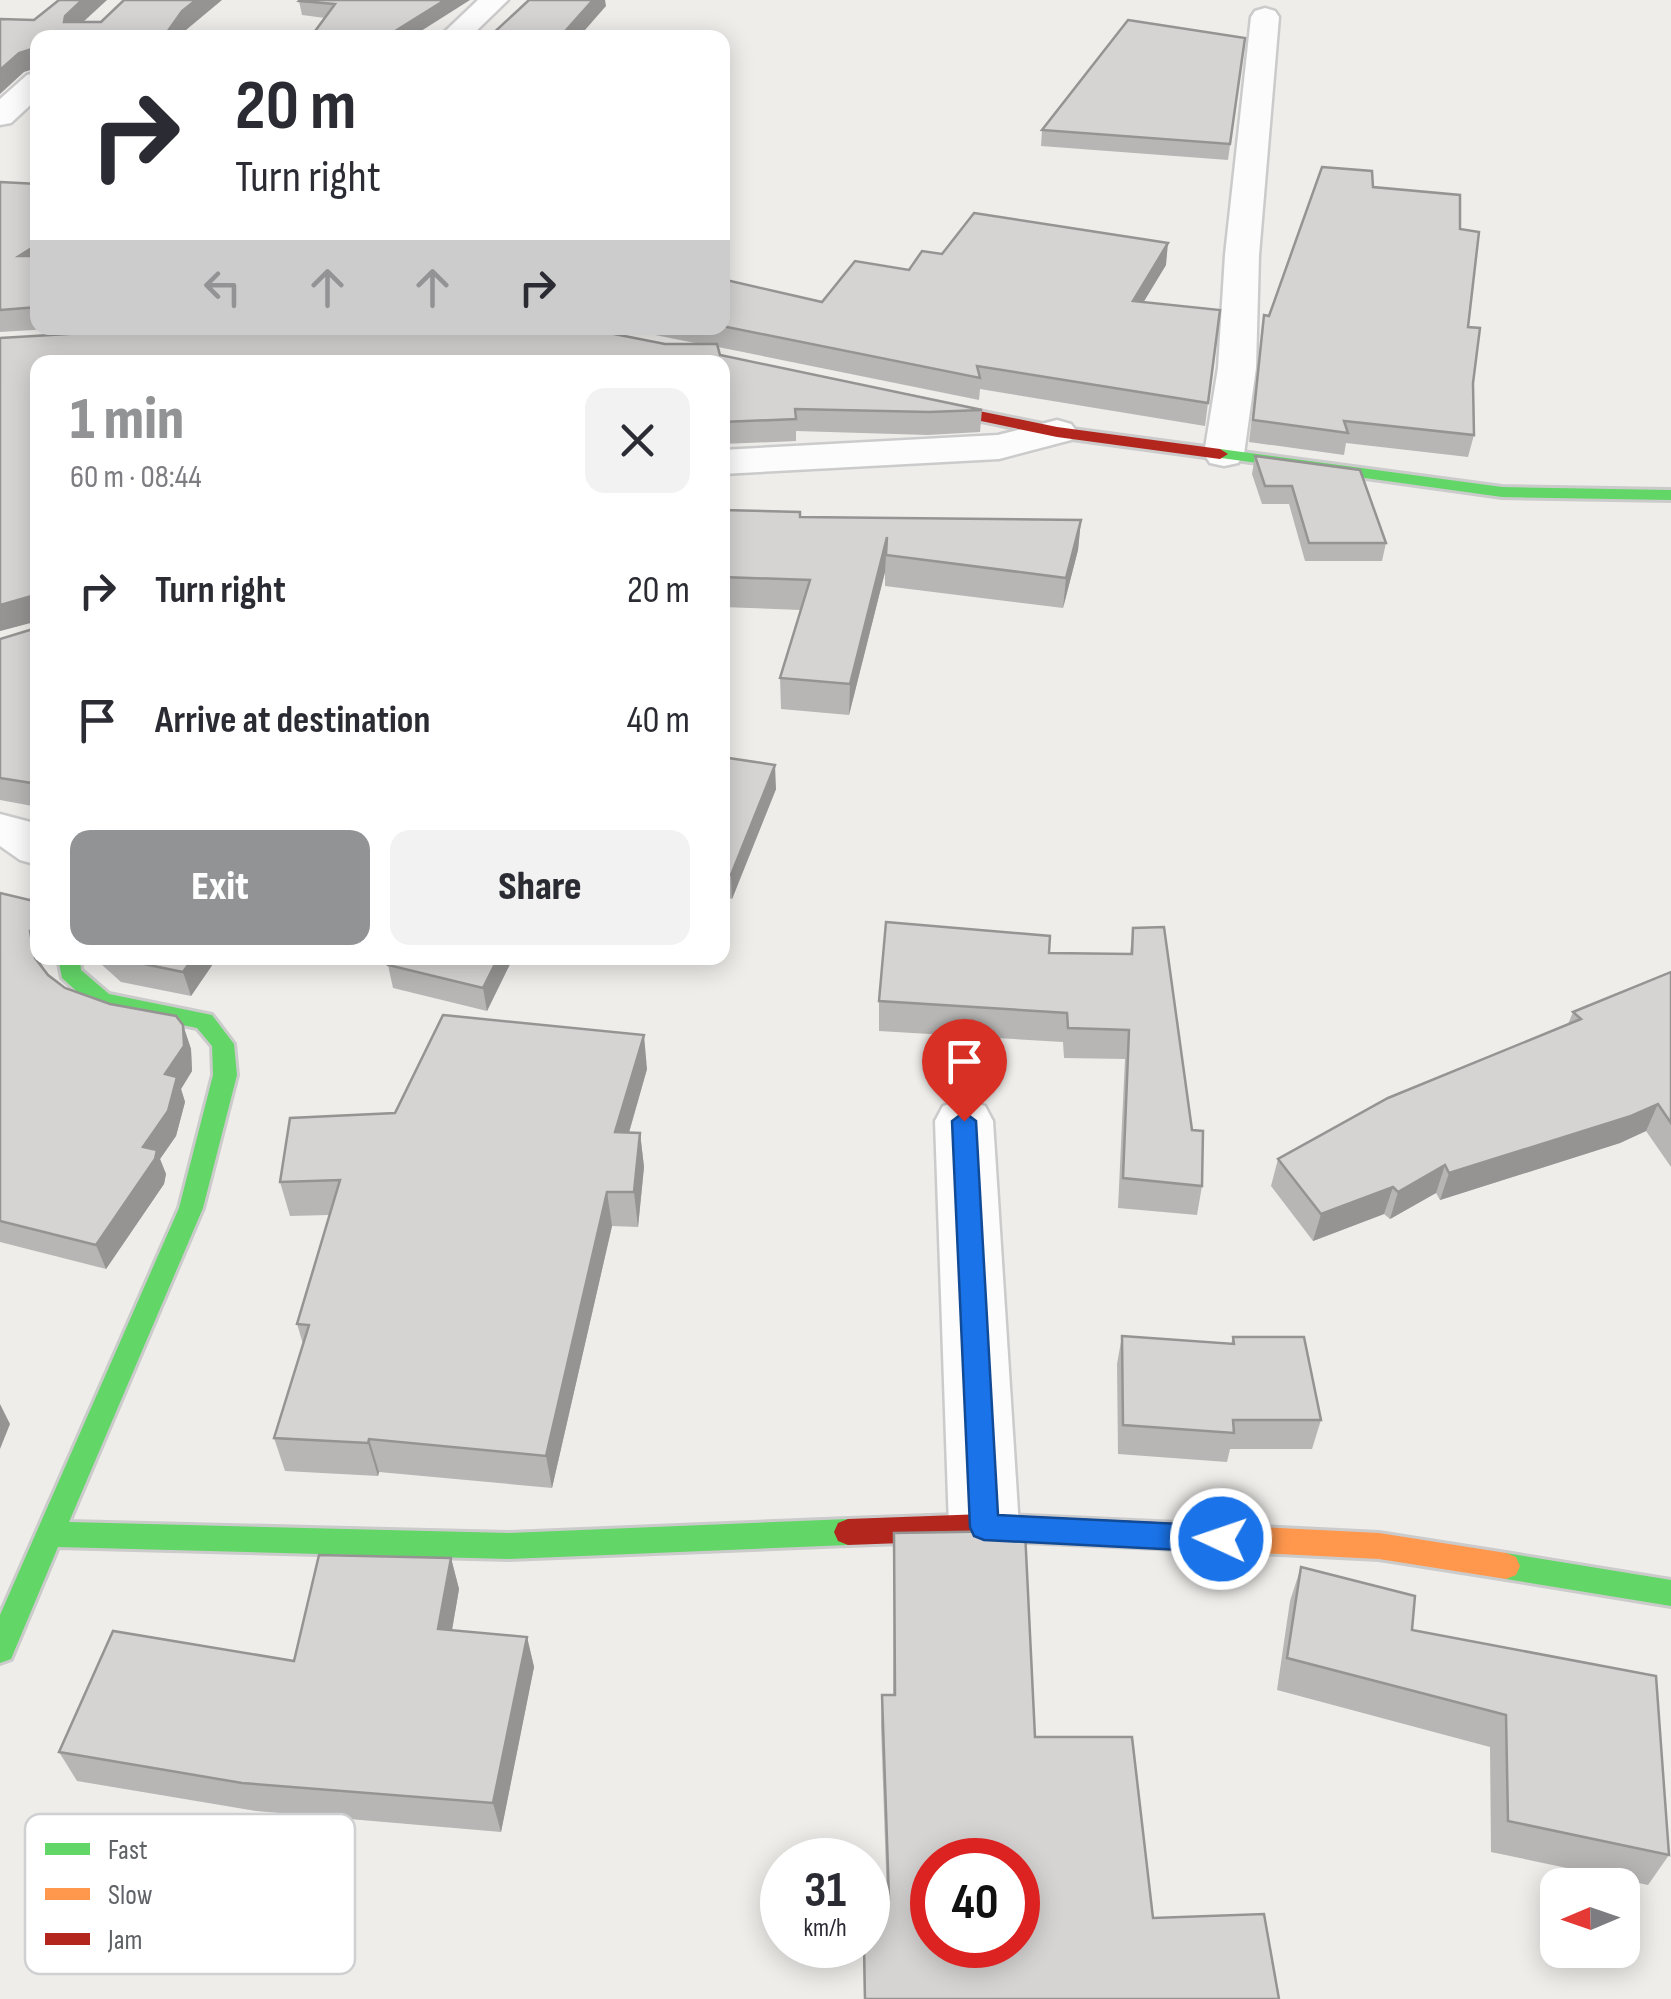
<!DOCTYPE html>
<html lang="en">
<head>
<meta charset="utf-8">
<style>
  :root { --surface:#fff; --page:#f2f2f3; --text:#2b2b33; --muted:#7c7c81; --accent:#919394 }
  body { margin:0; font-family:"Sofia Sans Condensed",sans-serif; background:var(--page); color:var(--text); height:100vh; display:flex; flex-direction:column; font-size:38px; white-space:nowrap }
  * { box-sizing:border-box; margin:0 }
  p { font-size:32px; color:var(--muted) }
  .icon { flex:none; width:55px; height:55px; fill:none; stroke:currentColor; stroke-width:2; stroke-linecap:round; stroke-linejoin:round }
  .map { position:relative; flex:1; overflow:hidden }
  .drawer { position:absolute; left:30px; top:355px; width:700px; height:610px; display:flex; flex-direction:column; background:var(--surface); border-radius:20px; box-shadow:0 5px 25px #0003 }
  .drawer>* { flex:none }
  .hud { position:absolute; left:30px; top:30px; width:700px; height:305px; border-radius:20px; box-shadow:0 5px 25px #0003; background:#fff; color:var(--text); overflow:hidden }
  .needle { width:65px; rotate:268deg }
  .tools { position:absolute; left:1540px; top:1868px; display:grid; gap:20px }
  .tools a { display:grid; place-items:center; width:100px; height:100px; border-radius:20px; background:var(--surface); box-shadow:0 5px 25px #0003; font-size:50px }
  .speed { position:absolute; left:760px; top:1838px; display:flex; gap:20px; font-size:50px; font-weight:700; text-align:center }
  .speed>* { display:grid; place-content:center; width:130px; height:130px; border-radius:50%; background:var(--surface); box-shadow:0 5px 25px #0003; line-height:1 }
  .speed small { font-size:25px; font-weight:400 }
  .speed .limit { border:15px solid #d22; background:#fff; color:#111 }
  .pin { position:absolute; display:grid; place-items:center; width:85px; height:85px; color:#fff; margin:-102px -42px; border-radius:50% 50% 50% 0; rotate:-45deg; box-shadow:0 0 10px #0007 }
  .pin .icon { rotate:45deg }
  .me { position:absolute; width:110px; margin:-55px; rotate:273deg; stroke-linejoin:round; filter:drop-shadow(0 0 8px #0008) }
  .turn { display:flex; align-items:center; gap:35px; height:210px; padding:0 40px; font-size:45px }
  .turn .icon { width:130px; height:130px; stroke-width:2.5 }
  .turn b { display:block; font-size:70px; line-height:85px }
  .lanes { display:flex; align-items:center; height:95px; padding:0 40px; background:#0003; justify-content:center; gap:50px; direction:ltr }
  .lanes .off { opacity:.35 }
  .round { display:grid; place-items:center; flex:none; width:105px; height:105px; border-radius:20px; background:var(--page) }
  .overview { display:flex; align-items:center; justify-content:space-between; height:170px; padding:0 40px }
  h1 { font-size:60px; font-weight:800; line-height:75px; color:var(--accent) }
  .primary-button { display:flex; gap:20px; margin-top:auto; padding:20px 40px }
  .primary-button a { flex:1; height:115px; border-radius:20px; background:var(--accent); color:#fff; font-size:40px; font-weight:800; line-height:115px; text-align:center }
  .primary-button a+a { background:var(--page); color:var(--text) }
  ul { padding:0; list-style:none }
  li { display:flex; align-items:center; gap:30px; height:130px; padding:0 40px }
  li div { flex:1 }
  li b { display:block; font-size:38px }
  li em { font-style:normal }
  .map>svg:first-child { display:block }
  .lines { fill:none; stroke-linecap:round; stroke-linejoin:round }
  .street-casing { stroke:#cbcbcb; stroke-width:5 }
  .fast-casing { stroke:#cbcbcb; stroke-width:6 }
  .slow-casing { stroke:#cbcbcb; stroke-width:6 }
  .jam-casing { stroke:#cbcbcb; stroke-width:6 }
  .street { fill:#fcfcfc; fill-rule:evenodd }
  .fast { fill:#63d668; fill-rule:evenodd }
  .slow { fill:#ff974d; fill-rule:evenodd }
  .jam { fill:#b3261e; fill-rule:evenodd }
  .wall { fill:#b7b6b5 }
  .shaded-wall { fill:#959493 }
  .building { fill:#d5d4d2; stroke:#959493; stroke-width:2.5; fill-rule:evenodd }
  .route { fill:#1a73e8; stroke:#114b97; stroke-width:2.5 }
  .key { fill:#fff; stroke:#cfd0d1; stroke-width:2.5 }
  .key-label { font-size:28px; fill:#5f6266 }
</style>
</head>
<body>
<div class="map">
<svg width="1671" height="1999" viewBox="0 0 1671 1999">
  <rect width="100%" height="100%" fill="#eeedea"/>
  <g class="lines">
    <defs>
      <g id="street">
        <path d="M478 0H508L469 38H438Z"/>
        <path d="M1265 8 1275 11 1279 17 1259 255 1256 368 1244 454 1238 463 1224 466 1210 463 1204 454 1218 368 1225 255 1251 17 1255 11Z"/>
        <path d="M38 72V98L11 123 0 125V99L27 75Z"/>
        <path d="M1057 420 1071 424 1077 432 1071 440 999 459 722 474V450L998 435Z"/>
        <path d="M0 814 38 824V865L20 860 0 846Z"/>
        <path d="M964 1099 985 1106 993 1121 1019 1527 1009 1549 984 1558 959 1549 949 1527 935 1121 943 1106Z"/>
      </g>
      <g id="fast">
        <path d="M1220 449 1502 487 1671 490V500L1502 497 1214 457 1212 454Z"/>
        <path d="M58 958H80L81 970 109 994 212 1015 234 1044 237 1075 203 1208 69 1522 509 1533 848 1519 858 1523 862 1532 858 1541 848 1545 509 1559 58 1547 11 1659 0 1663V1615L179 1208 213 1075 212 1046 197 1028 94 1007 62 978Z"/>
        <path d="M1506 1553 1671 1580V1606L1506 1579 1496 1575 1492 1566 1496 1557Z"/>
      </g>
      <path id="slow" d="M1199 1524 1379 1533 1506 1553 1516 1557 1520 1566 1516 1575 1506 1579 1379 1559 1199 1550 1189 1546 1185 1537 1189 1528Z"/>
      <g id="jam">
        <path d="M906 396 1057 427 1220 449 1228 454 1220 459 1057 437 900 404 898 401Z"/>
        <path d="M984 1514 1199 1524 1209 1528 1213 1537 1209 1546 1199 1550 984 1540 848 1545 838 1541 834 1532 838 1523 848 1519Z"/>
      </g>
    </defs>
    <use href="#street" class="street-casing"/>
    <use href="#fast" class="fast-casing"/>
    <use href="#slow" class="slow-casing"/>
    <use href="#jam" class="jam-casing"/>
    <use href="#street" class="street"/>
    <use href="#fast" class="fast"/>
    <use href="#slow" class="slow"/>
    <use href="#jam" class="jam"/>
  </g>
  <g class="wall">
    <path d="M470 0 325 18 302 15 299 1Z"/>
    <path d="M1245 38 1228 160 1041 146 1042 130Z"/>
    <path d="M0 182 38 184V328H67L0 332Z"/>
    <path d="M1373 187 1460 229 1473 383 1474 435 1468 457 1346 443 1344 455 1249 442 1264 315 1269 316Z"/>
    <path d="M942 254 1166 265 1143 302 1220 310 1205 426 980 389 979 400 718 347 720 355 982 410 980 432 928 435 796 431V441L722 444V362H38V807L0 800V639L33 629V622L0 631V338L700 344 620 328H722V279L822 302 909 270Z"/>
    <path d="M1255 456 1386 543 1382 561H1305L1289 504H1262L1252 474Z"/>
    <path d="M722 510 800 517 1081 520 1078 550 1063 608 885 586V572L849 715 781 709 780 678 801 610 722 607Z"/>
    <path d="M722 757 776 789 732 899 722 896Z"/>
    <path d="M0 893 38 902V958L48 975 65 988 110 1004 183 1025 191 1049 192 1071 181 1089 185 1102 176 1136 160 1159 166 1174 164 1184 106 1269 0 1242Z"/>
    <path d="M1133 928 1192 1130 1202 1186 1197 1215 1118 1208 1125 1059 1064 1058 1063 1042 879 1031V1001L1049 953 1130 954Z"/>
    <path d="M98 958H217L191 996 121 982 101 964Z"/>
    <path d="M513 958 487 1011 393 988 388 965Z"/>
    <path d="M1671 972V1167L1646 1131 1620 1143 1440 1200 1436 1193 1390 1219 1384 1214 1313 1241 1271 1186 1278 1159 1568 1024 1573 1012Z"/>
    <path d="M647 1069 629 1133H640L644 1167 638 1227 612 1226 552 1488 379 1472 378 1476 285 1471 274 1438 303 1344 297 1324 329 1215 290 1216 280 1182 395 1113Z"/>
    <path d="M1122 1336 1231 1344 1233 1337 1321 1420 1312 1449H1230L1227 1462 1118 1454 1117 1364Z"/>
    <path d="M894 1533 1035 1737 1153 1918 1279 1999H864L863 1945H868L887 1899 881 1726 882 1695H893Z"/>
    <path d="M451 1558 459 1589 452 1630 527 1637 534 1667 501 1832 256 1811 77 1781 59 1752 294 1661Z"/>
    <path d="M1301 1567 1412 1630 1669 1855 1648 1885 1491 1852 1490 1747 1277 1690 1290 1601Z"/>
  </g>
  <g class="shaded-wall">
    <path d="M82 0H107L69 35 64 22 65 16Z"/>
    <path d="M196 0H222L186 30 181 38H163L182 11Z"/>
    <path d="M445 0H470L410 38H384Z"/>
    <path d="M593 0H605L606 6 578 38H559Z"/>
    <path d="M32 49 37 68 24 72 0 94V70L19 53Z"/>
    <path d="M1168 243 1166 265 1131 323 1133 301Z"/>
    <path d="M38 244V270L19 256Z"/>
    <path d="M1081 520 1078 550 1063 608 1066 578Z"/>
    <path d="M887 537 885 572 849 715 850 684Z"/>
    <path d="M32 596 38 621 0 631V605Z"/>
    <path d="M775 765 776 789 732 899 731 875Z"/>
    <path d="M30 931 38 952V958H39L44 982 35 958Z"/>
    <path d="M193 958H217L191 996 183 972Z"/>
    <path d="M498 958H513L487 1011 483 988Z"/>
    <path d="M183 1025 191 1049 192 1071 181 1089 185 1102 176 1136 160 1159 166 1174 164 1184 106 1269 96 1245 165 1074Z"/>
    <path d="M644 1035 647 1069 619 1167 615 1132Z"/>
    <path d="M1658 1104 1646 1131 1620 1143 1440 1200 1449 1173Z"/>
    <path d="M640 1133 644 1167 638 1227 634 1192Z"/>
    <path d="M1445 1165 1436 1193 1390 1219 1398 1192Z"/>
    <path d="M1393 1187 1384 1214 1313 1241 1321 1214Z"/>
    <path d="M607 1192 612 1226 552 1488 546 1456Z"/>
    <path d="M0 1404 10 1424 0 1449Z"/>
    <path d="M369 1439 379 1472 378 1476 368 1443Z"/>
    <path d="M451 1558 459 1589 447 1659 438 1629Z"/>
    <path d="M527 1637 534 1667 501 1832 493 1803Z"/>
  </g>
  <g class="building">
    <path d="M59 0H82L65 16 64 22H101L124 0H196L182 11 163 38H38V75L37 53 32 49 19 53 0 70V19L34 20Z"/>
    <path d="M300 0H445L384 38H310L335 4 299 1Z"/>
    <path d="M529 0H593L559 38H488Z"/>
    <path d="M1128 20 1245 38 1230 144 1042 130Z"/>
    <path d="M1322 167 1372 171 1373 187 1460 195V229L1479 232 1468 327 1480 328 1473 383 1474 435 1344 421 1348 433 1253 420 1264 315 1269 316Z"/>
    <path d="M0 182 38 184V244L19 256H38V307L0 310Z"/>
    <path d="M974 213 1168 243 1133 301 1220 310 1208 403 977 366 980 378 722 326V279L822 302 855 261 909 270 922 251 942 254Z"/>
    <path d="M169 328H567L594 330 665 344H717L720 355 982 410 929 412 795 409 796 419 722 422V362H38V784L0 778V639L33 629 32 596 0 605V338Z"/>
    <path d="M1255 456 1360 470 1386 543H1309L1292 486H1265Z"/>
    <path d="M722 510 800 512V517L1081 520 1066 578 886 555 887 537 850 684 780 678 810 580 722 577Z"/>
    <path d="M722 757 775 765 731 875 722 873Z"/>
    <path d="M0 893 38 902V931H30L35 958 48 975 65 988 110 1004 176 1016 183 1025 184 1046 165 1074 177 1077 168 1111 143 1147 157 1150 155 1159 96 1245 0 1221Z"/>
    <path d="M886 922 1050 936 1049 953 1132 954 1133 928 1164 927 1192 1130 1203 1131 1202 1186 1123 1178 1129 1030 1068 1028 1067 1013 879 1001Z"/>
    <path d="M115 958H193L183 972Z"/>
    <path d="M391 958H498L483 988 388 965Z"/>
    <path d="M1671 972V1123L1658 1104 1631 1116 1449 1173 1445 1165 1398 1192 1393 1187 1321 1214 1278 1159 1388 1098 1581 1019 1573 1012Z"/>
    <path d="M443 1015 644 1035 615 1132 640 1133 634 1192H607L546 1456 369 1439 368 1443 274 1438 309 1325 297 1324 340 1180 280 1182 290 1118 395 1113Z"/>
    <path d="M1122 1336 1234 1344 1233 1337H1304L1321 1420H1233L1234 1433 1123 1425Z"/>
    <path d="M1025 1531 1035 1737H1132L1153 1918 1264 1914 1279 1999H865L864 1945H868V1900L889 1899 882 1695H895L894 1533ZM932 1860H1018V1945H932Z"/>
    <path d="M319 1555 451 1558 438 1629 527 1637 493 1803 242 1783 59 1752 113 1631 294 1661Z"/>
    <path d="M1301 1567 1415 1596 1412 1630 1656 1676 1669 1855 1508 1821 1506 1715 1287 1658Z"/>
  </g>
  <path class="route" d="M964 1112 976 1121 998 1515 1221 1526 1231 1530 1235 1539 1231 1548 1221 1552 984 1540 974 1536 970 1527 952 1121Z"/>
  <rect x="25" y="1814" width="330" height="160" rx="15" class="key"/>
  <rect x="45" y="1843" width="45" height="12" fill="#63d668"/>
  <rect x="45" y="1888" width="45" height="12" fill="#ff974d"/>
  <rect x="45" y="1933" width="45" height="12" fill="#b3261e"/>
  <g class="key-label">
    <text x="108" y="1859">Fast</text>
    <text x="108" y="1904">Slow</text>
    <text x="108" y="1949">Jam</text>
  </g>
</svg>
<div class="tools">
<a><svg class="needle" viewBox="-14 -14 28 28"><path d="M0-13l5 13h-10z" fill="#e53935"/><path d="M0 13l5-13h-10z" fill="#7c7c81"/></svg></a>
</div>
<div class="speed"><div>31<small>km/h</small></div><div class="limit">40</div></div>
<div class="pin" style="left:964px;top:1121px;background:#d93025"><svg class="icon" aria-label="arrive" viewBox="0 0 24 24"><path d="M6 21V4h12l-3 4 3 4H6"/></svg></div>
<svg class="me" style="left:1221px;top:1539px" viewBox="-20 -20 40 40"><circle r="17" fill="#1a73e8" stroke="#fff" stroke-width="3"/><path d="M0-11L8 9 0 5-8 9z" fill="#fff"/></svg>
<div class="hud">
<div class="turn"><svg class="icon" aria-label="right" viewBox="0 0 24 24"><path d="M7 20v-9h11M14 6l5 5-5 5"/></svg><div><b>20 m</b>Turn right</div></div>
<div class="lanes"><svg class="icon off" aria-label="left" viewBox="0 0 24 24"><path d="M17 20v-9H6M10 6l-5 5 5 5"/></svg><svg class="icon off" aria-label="ahead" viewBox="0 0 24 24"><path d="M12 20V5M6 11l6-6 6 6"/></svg><svg class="icon off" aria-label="ahead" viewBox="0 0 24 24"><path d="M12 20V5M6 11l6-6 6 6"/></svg><svg class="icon" aria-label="right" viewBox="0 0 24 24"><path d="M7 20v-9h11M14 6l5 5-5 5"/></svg></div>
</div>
<section class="drawer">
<div class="overview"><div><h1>1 min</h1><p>60 m · 08:44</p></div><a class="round"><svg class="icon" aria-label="close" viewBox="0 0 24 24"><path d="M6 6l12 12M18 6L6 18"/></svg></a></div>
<ul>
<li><svg class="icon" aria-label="right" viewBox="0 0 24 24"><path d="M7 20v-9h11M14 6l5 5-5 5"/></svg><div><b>Turn right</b></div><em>20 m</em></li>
<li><svg class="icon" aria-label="arrive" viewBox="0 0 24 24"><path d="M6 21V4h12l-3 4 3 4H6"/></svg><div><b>Arrive at destination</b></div><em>40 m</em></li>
</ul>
<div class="primary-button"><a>Exit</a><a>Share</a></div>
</section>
</div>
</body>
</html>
